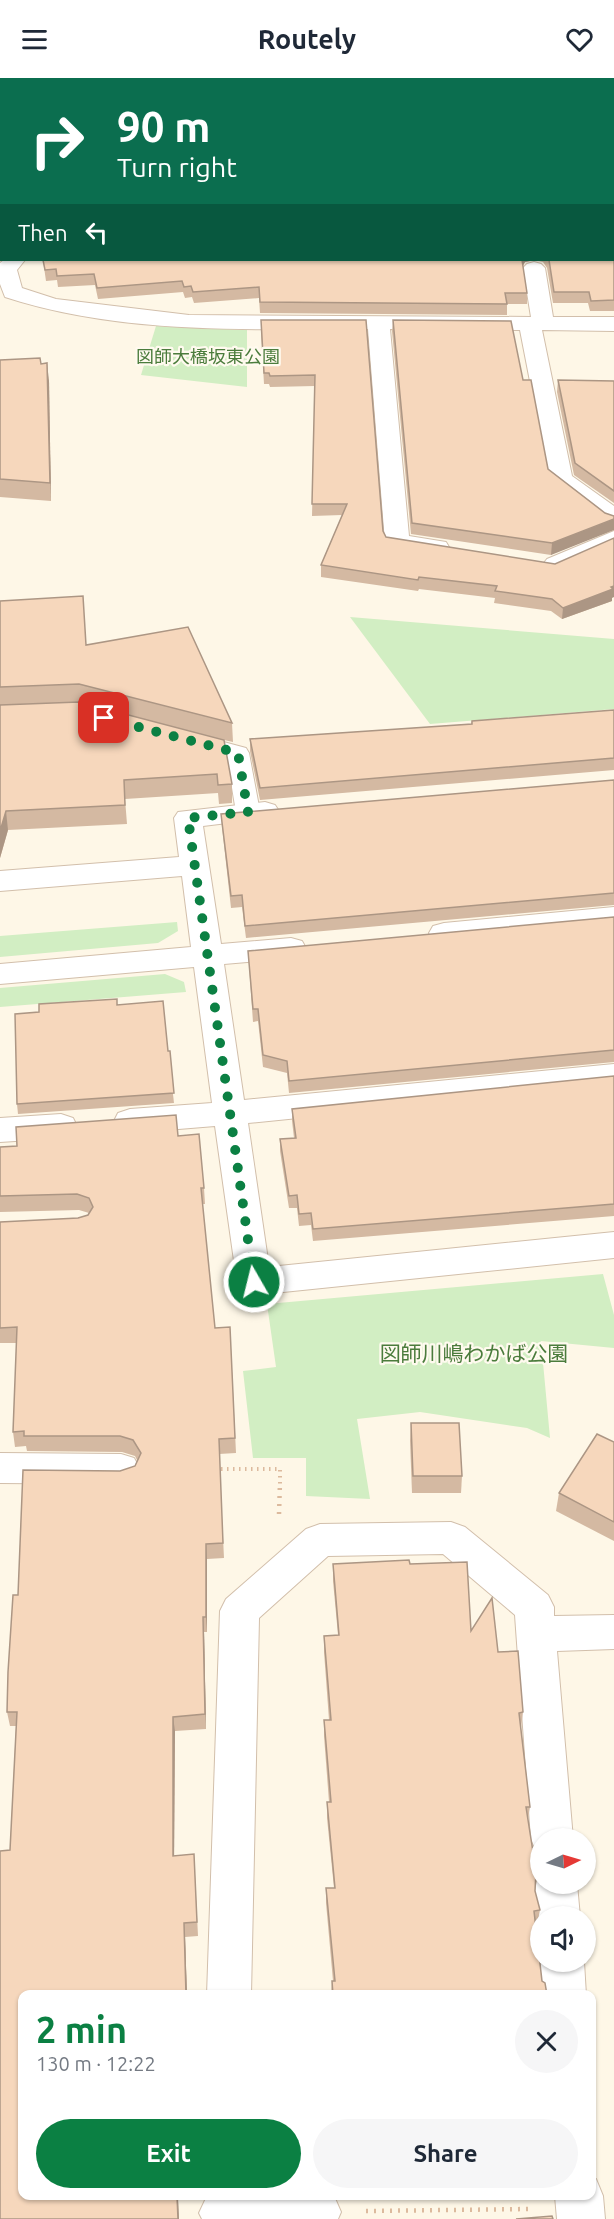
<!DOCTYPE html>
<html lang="en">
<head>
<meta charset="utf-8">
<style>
  :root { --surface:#fff; --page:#f6f6f7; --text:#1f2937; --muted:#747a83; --accent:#0b8043 }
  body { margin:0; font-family:Ubuntu,"Noto Sans JP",sans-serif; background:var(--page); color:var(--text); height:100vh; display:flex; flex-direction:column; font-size:22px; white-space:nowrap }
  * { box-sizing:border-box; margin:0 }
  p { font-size:20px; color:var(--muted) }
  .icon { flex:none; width:33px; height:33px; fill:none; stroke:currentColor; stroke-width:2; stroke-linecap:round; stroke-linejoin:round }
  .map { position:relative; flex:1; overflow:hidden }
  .side { position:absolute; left:18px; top:1912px; width:578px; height:210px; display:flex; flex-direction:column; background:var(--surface); border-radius:12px; box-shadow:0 2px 4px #0004 }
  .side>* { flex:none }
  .banner { position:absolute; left:0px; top:0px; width:615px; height:183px; box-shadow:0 2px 4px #0004; background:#0b6e4f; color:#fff; overflow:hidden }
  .needle { width:39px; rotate:85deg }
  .fabs { position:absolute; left:530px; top:1750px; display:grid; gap:12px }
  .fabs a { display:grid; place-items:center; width:66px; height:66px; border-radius:50%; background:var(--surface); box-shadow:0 2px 4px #0004; font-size:30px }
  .pin { position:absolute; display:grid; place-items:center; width:51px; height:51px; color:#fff; margin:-26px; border-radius:12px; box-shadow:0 3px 9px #0006 }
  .me { position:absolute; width:66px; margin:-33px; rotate:352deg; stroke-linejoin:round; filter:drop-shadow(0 0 4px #0008) }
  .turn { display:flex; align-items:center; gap:21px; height:126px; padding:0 18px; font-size:27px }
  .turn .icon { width:78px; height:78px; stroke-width:2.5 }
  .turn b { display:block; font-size:42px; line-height:51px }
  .then { display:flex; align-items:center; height:57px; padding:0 18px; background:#0003; gap:12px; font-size:22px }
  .round { display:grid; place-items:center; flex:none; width:63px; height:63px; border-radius:32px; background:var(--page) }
  .headline { display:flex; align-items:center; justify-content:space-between; height:102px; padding:0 18px }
  h1 { font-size:36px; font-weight:600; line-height:45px; color:var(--accent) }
  .button { display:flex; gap:12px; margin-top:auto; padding:12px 18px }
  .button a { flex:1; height:69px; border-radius:36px; background:var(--accent); color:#fff; font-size:24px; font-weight:600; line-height:69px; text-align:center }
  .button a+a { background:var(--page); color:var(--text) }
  header { display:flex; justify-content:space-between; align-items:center; height:78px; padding:0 18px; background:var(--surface); font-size:27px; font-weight:600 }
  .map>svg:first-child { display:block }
  .green { fill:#d2eec3 }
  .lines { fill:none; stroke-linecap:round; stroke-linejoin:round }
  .service-casing { stroke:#d2bfab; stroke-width:2 }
  .minor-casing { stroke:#d2bfab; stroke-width:2 }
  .path-far1 { stroke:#dcba9e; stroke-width:4; stroke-dasharray:1.5 4.5; stroke-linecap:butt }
  .path { stroke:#dcba9e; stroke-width:4.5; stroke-dasharray:2 6; stroke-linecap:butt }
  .service { fill:#fff; fill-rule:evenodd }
  .minor { fill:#fff; fill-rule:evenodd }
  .wall { fill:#d4b9a2 }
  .shaded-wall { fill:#ac9684 }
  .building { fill:#f6d7bc; stroke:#ac9684; stroke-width:1.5 }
  .route { stroke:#0b8043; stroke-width:10; stroke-dasharray:0 18 }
  .labels { text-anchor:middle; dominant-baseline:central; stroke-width:4.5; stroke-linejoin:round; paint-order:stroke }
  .far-park-label { font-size:18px; fill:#4b7c3c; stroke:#fffaef }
  .park-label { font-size:21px; fill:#4b7c3c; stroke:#fffaef }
</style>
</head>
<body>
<header><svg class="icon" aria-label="menu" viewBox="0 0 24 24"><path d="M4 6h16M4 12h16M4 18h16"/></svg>Routely<svg class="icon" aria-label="heart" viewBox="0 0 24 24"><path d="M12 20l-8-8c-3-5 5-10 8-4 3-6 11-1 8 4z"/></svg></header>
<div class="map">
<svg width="614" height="2141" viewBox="0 0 614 2141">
  <rect width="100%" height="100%" fill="#fef7e7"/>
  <g class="green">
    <path d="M156 248 247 252V309L141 297Z"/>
    <path d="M350 539 614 561V631L430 646Z"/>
    <path d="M177 844 178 853 158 865 0 879V858Z"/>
    <path d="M165 896 184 904 186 914 0 929V910Z"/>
    <path d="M603 1196 614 1237V1270L541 1263 550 1360 527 1350 420 1334 357 1341 370 1421 306 1418V1380H253L243 1293 276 1289 267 1226Z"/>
  </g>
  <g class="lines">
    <defs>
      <path id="service" d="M190 655 246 670 249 675 260 734 256 739 248 741 240 739 236 734 227 679 182 667 179 662 182 657Z"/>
      <g id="minor">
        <rect x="0" y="8" width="2" height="12"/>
        <path d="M4 182H25L17 192 22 210 56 221 189 237 531 239 523 190 527 186 534 184 541 186 545 190 553 239H614V253L542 252 572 398 614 428V447L605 445 553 406 549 401 520 252 390 251 409 458 446 464 449 469 446 474C428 479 406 474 388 469L385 464 368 251C247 251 122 257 5 219L0 206V185Z"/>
        <path d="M614 453V469L556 494 547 491 543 486 547 481Z"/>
        <path d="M265 724 275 727 279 733 275 739 203 748 221 866 291 860 302 863 306 870 302 877 291 880 224 886 244 1022 614 986V1008L248 1045 269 1189 614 1154V1180L254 1217 242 1213 237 1204 215 1048 130 1055 118 1051 114 1043 118 1035 130 1031 212 1025 194 889 0 906V886L191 869 182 798 0 813V793L179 779 174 740 178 734Z"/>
        <path d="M614 829V849L444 865 433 862 429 855 433 848 444 845Z"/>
        <path d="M61 1036 73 1040 77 1048 73 1056 61 1060 0 1064V1040Z"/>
        <path d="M0 1375 121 1376 134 1380 140 1391 134 1402 121 1406 0 1405Z"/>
        <path d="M451 1444 465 1449 548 1517 554 1529V1538L614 1537V1571L557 1573 573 1761H540V1776L537 1775 531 1761 515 1537 443 1476 328 1478 259 1540 251 1917H207L220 1533 226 1521 306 1451 320 1446Z"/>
        <path d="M540 1793V1806H577L580 1839H540V1848C533 1831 533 1810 540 1793Z"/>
        <path d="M540 1884H584L586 1917H542Z"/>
        <path d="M591 2099 596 2101 603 2118 605 2141H557L555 2118H591Z"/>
        <path d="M207 2118H334L341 2134 338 2141H202L199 2135Z"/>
      </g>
    </defs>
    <use href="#service" class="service-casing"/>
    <use href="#minor" class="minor-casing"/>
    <path class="path-far1" d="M215 1391H280V1406"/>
    <g class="path">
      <path d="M279 1436 280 1404"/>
      <path d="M366 2133 529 2131"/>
    </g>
    <use href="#service" class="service"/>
    <use href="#minor" class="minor"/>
  </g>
  <g class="wall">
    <path d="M614 91V233H590L588 225H553L547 190 543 184 535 182 525 184 523 188 527 215V226H507V237L260 235 259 220 194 225 192 219 185 220 183 214 98 221 95 207 58 209 57 202 46 203 43 182H614Z"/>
    <path d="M366 242 383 453 386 459 555 486 612 520V523L562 541 551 533 494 525 495 520 419 511 418 513 321 499V487L342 437 312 438 315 308 270 309 269 306H264L261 253Z"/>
    <path d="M393 242 523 302 548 391 605 435 551 477 411 456 392 253Z"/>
    <path d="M0 282 41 286 49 303 51 423 0 419Z"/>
    <path d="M558 302 614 303V425L574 397 557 314Z"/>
    <path d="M0 523 86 567 232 645 233 664 224 662 232 706V725L219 726 218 715 125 721 127 746 8 752 0 780Z"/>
    <path d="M614 632V692L260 722 250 673V661L471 646 472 643Z"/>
    <path d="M614 702V827L246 860 242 829 231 830 222 749 221 736Z"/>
    <path d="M614 839V984L289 1015 287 995 263 989 258 943 253 944 248 873Z"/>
    <path d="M117 927 168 973 174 1025 18 1036 17 1026Z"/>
    <path d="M614 998V1138L313 1163 311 1147 299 1148 297 1130H289L280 1073V1061L294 1060 292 1043V1031Z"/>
    <path d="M178 1058 204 1110 205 1126H202L215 1250 230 1249 236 1375 219 1376 224 1480 207 1481V1554H204L206 1651 175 1653 174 1778 194 1776 198 1858 185 1859 187 1917H22L10 1772 16 1648H10L7 1634 18 1517 120 1393 135 1388 137 1382 135 1378 122 1374 27 1373 26 1368 15 1369 13 1354 17 1265H0V1144L78 1140 88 1137 89 1135 79 1132 0 1134V1069Z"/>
    <path d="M411 1345 462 1398 461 1415H412L410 1363Z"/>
    <path d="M614 1364V1463L556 1433 559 1415Z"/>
    <path d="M333 1486H410L471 1553 498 1574 523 1634 521 1650 530 1729 528 1741 535 1813 540 1832 537 1847H536L542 1903 547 1917H331L332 1903H333L326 1825V1810H334L327 1740V1724H329L324 1658V1642H329L324 1574V1558L338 1557 333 1503Z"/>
  </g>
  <g class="shaded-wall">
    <path d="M521 182H535L525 184 521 190Z"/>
    <path d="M47 285 49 303 51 423 50 405Z"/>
    <path d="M614 441V452L551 477 552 465Z"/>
    <path d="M614 508V519L612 520V523L562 541 563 530Z"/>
    <path d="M6 733 8 752 0 780V753Z"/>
    <path d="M206 1466 207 1481V1554L206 1539Z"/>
    <path d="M203 1539 204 1554 206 1651 205 1636Z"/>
    <path d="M173 1639 175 1653 174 1792 173 1778Z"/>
    <path d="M184 1845 185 1859 187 1917H186Z"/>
    <path d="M177 2118H178L179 2141H178Z"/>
  </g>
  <g class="building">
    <path d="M20 0H614V29V2H21Z"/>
    <path d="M614 91V222L591 223 589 214H554L549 182H614Z"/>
    <path d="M43 182H522L527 215H505L507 226 260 224 259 209 193 214 191 208 184 209 182 203 97 210 94 196 57 198 56 191 45 192Z"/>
    <path d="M261 242H366L383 453 386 459 555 486 614 460V508L611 509 613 511 563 530 552 521 495 513 497 508 419 499 418 502 321 487 347 426H312L315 297 270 298 269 295H264Z"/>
    <path d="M393 242 511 243 523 302H531L548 391 605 435 614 438V441L552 465 412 445Z"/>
    <path d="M40 280 41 286 47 285 50 405 0 401V282Z"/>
    <path d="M558 302 614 303V413L575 385Z"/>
    <path d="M83 518 86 567 188 549 232 645 79 606 0 609V523Z"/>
    <path d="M79 624 224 662 232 706 218 707 217 696 124 702 125 727 6 733 0 753V627Z"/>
    <path d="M614 632V680L260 710 250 661 472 646V643Z"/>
    <path d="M614 702V815L245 848 242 817 231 818 221 736Z"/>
    <path d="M614 839V972L289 1003 287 983 263 977 258 931H253L248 873Z"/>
    <path d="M117 921V927L163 923 168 973H170L174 1015 17 1026 15 936 39 934V926Z"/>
    <path d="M614 998V1126L313 1151 311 1135 299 1136 297 1117 289 1118 280 1061 296 1060 292 1031Z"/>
    <path d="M176 1037 178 1058 199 1056 204 1110H201L215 1250 230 1249 235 1360 219 1361 223 1465 206 1466V1539H203L205 1636 173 1639V1778L194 1776 197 1844 184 1845 186 1917H22V2118H177L178 2141H0V1773L10 1772 17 1634H7L8 1594 13 1517H18L23 1392 120 1393 135 1388 141 1375 133 1362 120 1358H24V1353L13 1354 17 1249 0 1250V1144L78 1140 88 1137 93 1129 89 1120 77 1116 0 1118V1069L17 1068 16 1049Z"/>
    <path d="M411 1345H459L462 1398H413Z"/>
    <path d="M597 1356 614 1364V1444L559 1415Z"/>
    <path d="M409 1482 410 1486 467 1484 471 1553 492 1520 498 1574 518 1573 523 1634 519 1635 530 1729H526L536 1793 535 1813 540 1832 534 1833 542 1903 545 1905 547 1917H333L332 1903H335L326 1810H335L327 1724H331L324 1642H331L324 1558 339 1557 333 1486Z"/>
    <path d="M552 2138 553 2141H516Z"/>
  </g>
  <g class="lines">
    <path class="route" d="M104 640 238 675 248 734 188 740 254 1204"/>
  </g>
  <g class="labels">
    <g class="far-park-label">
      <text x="208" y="278">図師大橋坂東公園</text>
    </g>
    <g class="park-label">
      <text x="474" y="1275">図師川嶋わかば公園</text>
    </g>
  </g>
</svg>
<div class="fabs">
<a><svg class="needle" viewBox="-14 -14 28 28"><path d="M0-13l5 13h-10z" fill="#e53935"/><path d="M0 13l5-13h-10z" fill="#747a83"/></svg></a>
<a><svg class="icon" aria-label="sound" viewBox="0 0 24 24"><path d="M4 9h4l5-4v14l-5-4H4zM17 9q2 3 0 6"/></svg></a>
</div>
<div class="pin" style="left:104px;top:640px;background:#d93025"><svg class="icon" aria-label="arrive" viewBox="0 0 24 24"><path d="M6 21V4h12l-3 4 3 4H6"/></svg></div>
<svg class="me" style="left:254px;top:1204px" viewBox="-20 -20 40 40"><circle r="17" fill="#0b8043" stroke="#fff" stroke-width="3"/><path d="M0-11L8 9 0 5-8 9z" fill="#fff"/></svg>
<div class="banner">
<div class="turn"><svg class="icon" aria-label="right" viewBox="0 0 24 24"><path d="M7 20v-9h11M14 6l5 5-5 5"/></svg><div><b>90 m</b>Turn right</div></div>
<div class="then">Then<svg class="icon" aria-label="left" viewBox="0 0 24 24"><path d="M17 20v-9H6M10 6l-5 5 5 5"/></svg></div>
</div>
<section class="side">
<div class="headline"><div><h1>2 min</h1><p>130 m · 12:22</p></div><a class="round"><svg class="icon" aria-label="close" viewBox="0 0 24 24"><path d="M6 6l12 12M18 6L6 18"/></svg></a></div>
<div class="button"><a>Exit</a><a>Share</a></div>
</section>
</div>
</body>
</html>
